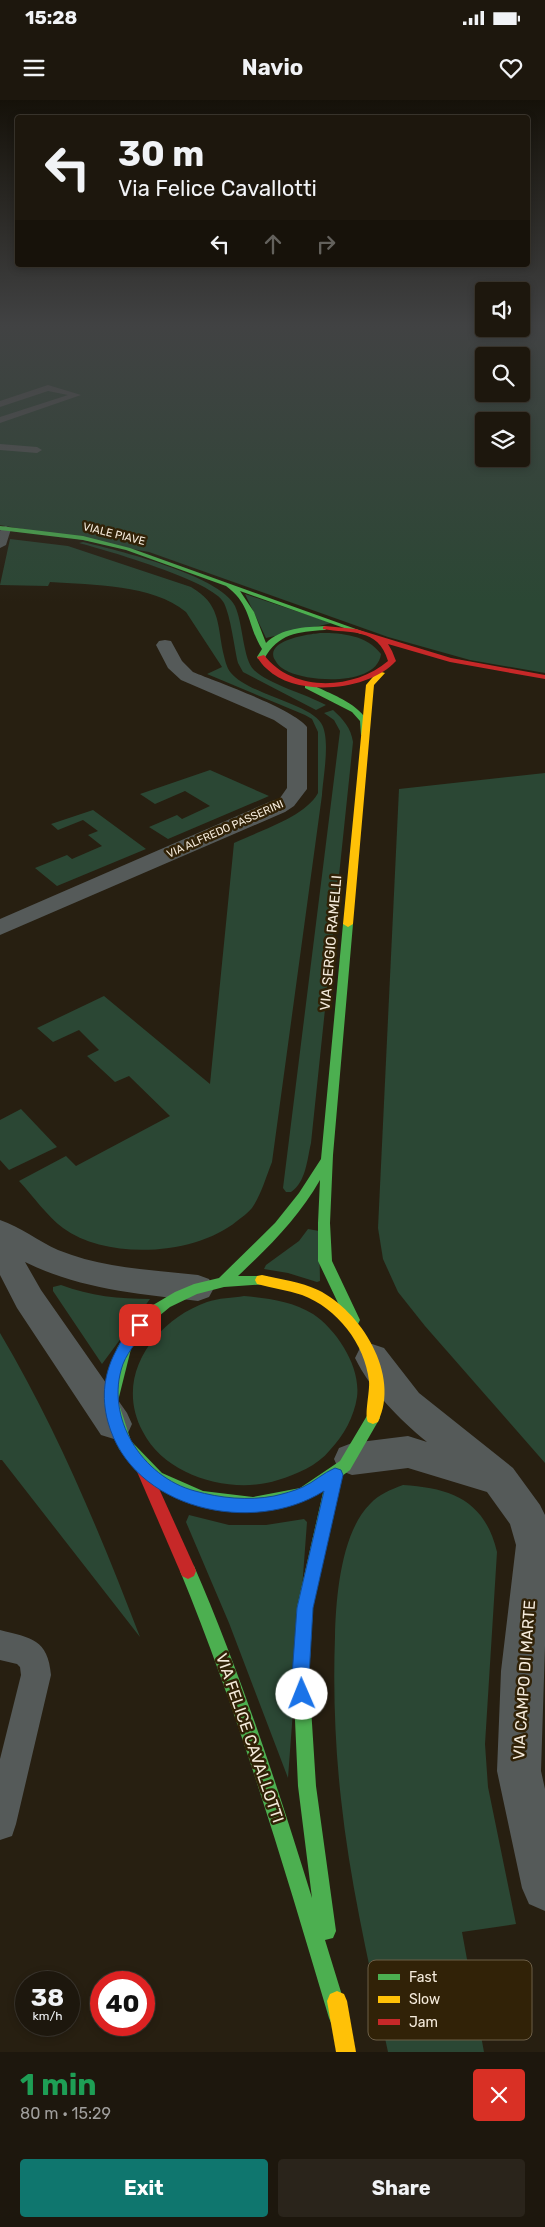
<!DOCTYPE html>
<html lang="en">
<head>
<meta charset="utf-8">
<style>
  :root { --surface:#1d170d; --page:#2a241b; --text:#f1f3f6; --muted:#a09f9d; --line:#3b362e; --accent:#0f766e }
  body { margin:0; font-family:Rubik,sans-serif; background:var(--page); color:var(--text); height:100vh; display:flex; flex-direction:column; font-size:19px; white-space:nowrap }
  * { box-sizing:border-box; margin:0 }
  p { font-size:16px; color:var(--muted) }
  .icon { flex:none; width:28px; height:28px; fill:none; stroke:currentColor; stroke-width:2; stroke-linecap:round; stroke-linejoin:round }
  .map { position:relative; height:1952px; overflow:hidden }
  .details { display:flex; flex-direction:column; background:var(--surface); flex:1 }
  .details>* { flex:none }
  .top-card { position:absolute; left:15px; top:15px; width:515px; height:152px; border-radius:5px; box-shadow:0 2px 8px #0003,0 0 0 1px var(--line); background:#1d170d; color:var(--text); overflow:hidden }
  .buttons { position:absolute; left:475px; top:182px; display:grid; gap:10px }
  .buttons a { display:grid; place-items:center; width:55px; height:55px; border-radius:5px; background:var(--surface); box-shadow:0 2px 8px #0003,0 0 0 1px var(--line); font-size:25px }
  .speed { position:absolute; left:15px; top:1871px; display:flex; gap:10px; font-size:25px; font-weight:700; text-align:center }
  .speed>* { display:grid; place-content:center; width:65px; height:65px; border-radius:50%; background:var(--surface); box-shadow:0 2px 8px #0003,0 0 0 1px var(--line); line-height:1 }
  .speed small { font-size:12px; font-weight:400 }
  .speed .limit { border:8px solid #d22; background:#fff; color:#111 }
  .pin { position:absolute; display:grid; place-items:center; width:42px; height:42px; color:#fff; margin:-21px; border-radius:10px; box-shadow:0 2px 8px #0006 }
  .me { position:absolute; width:55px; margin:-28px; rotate:359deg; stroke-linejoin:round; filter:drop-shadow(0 0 4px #0008) }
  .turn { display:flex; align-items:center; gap:18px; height:105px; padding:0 20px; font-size:22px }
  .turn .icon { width:65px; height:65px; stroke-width:2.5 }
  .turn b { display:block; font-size:35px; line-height:42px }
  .lanes { display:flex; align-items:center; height:48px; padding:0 20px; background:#0003; justify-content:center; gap:25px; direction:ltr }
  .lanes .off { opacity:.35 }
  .round { display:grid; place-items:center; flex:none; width:52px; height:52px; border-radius:5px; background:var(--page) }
  .headline { display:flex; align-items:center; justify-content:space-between; height:85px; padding:0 20px }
  h1 { font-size:30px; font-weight:700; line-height:38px; color:#1e9e55 }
  .button { display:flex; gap:10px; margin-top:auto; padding:10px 20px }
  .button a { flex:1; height:58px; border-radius:5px; background:var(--accent); color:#fff; font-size:20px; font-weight:700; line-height:58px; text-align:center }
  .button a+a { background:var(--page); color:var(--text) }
  .status { display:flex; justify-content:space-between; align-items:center; height:35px; padding:0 25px; background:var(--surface); direction:ltr }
  .status svg { height:14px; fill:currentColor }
  header { display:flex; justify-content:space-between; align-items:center; height:65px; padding:0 20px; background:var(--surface); font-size:22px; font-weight:700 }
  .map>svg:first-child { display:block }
  .green { fill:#2b4734; fill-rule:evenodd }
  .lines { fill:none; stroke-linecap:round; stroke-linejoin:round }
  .lane { fill:#555a59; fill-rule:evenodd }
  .street { fill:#555a59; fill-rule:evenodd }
  .fast { fill:#4caf50; fill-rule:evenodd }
  .slow { fill:#ffc107; fill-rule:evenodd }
  .jam { fill:#c62828; fill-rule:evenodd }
  .route { fill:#1a73e8; stroke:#114b97 }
  .labels { text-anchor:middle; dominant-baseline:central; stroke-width:5; stroke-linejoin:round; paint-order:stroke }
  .far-street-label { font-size:11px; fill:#f5ebdc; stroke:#312207 }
  .street-label { font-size:14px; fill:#f5ebdc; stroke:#312207 }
  .near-street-label { font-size:16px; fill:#f5ebdc; stroke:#312207 }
  .key { fill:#312207; stroke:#6c5e47; stroke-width:1 }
  .key-label { font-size:14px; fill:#f5ebdc }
</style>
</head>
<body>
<div class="status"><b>15:28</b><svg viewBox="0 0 49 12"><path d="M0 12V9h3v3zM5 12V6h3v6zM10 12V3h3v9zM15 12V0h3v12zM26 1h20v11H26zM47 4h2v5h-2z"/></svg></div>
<header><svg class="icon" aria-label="menu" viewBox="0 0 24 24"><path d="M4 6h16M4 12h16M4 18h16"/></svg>Navio<svg class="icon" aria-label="heart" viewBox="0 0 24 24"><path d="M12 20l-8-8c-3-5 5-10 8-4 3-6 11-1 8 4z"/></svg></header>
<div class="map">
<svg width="545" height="1952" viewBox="0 0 545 1952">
  <rect width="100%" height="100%" fill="#271f11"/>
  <g class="green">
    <path d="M0 228H545V573L470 560 388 537 149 452 0 425ZM484 256H521V294H484ZM484 321H521V359H484Z"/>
    <path d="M10 439 68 446 191 487C220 504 217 522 223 552 225 559 226 567 231 573 248 594 308 603 321 623 331 638 323 677 322 695L272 1062C266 1077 261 1095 252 1108 248 1113 242 1117 237 1121 196 1155 108 1161 63 1128 47 1116 33 1096 19 1081L66 1056 76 1066 170 1016 129 976 115 982 87 956 99 950 79 930 53 942 37 928 104 896 210 984 234 743C259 731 305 717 318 693V632L312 619 305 615 207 574 222 567 186 512C152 484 93 485 50 482L48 486 0 485Z"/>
    <path d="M83 442C116 450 220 475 235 506 243 523 243 560 254 570 268 584 306 594 326 605L316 610 243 572 238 563C234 546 231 518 224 503 214 481 105 450 79 443Z"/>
    <path d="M245 494 332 523 266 538Z"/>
    <path d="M321 533C342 533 367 535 381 554 377 586 311 582 289 572 283 569 278 566 275 560 264 540 309 534 321 533Z"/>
    <path d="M333 610C343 619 351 628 353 642L311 1043C307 1060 306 1082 291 1092H286L283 1088 340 631 334 620 324 613Z"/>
    <path d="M210 670 269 696 168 739 149 727 177 715 182 719 210 706 185 691 155 704 140 694Z"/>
    <path d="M545 673V1363L425 1226 398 1192 383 1159 378 1128 399 689Z"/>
    <path d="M93 710 146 749 57 786 35 768 67 755 72 759 102 746 88 735 98 731 83 720 58 730 51 724Z"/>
    <path d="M21 1009 57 1047 9 1070 0 1060V1020Z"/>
    <path d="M308 1129 319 1131 320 1181 317 1182 288 1173 264 1169 266 1165 299 1141Z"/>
    <path d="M61 1185C90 1196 120 1199 150 1199L102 1264 53 1191V1187Z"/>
    <path d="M244 1196C268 1198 292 1201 313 1214 337 1230 361 1267 357 1297 354 1317 344 1335 330 1350 317 1366 297 1374 278 1380 233 1395 166 1377 143 1332 113 1277 154 1221 207 1202 218 1198 233 1198 244 1196Z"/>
    <path d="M0 1233C57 1329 100 1433 140 1537L2 1360H0Z"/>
    <path d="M403 1385C452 1388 485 1401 497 1452L485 1644 488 1687 516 1824 462 1832 484 1952H388C370 1868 350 1784 341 1699 335 1646 333 1590 335 1536 336 1497 341 1433 370 1404 379 1394 390 1390 403 1385Z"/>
    <path d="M189 1415 229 1425H266L304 1419 307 1422 288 1678 229 1523 186 1422Z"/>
  </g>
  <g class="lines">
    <g class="lane">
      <path d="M48 285 81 295 0 323V317L68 295 48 291 0 307V301Z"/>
      <path d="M0 344 37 347 42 350 37 353 0 350Z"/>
      <path d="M6 426 11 429 6 445 0 448V431L2 427Z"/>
      <path d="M0 1530C31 1538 48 1539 51 1575L16 1724 12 1736 0 1740V1659L21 1575 20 1567 17 1564 0 1560Z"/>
    </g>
    <g class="street">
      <path d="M165 540 171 541 182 561 193 572C217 582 294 609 307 627V689L294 706 285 712 0 835V819L269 702 280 698 287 688V629L274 620 181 580 168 568 156 545 159 541Z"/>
      <path d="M0 1120C21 1127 38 1141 58 1150 102 1168 152 1170 198 1175L209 1179 214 1188 209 1197 198 1201C139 1194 79 1189 25 1162L41 1190 127 1313 132 1324 127 1335 114 1339 101 1335 17 1208 0 1175Z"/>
      <path d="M372 1244 384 1248 419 1293 513 1368 540 1405 545 1415V1546L541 1671 545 1689V1811L529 1804 522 1788 497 1671 501 1571 516 1445 510 1424 487 1392 408 1368 352 1375 339 1370 334 1359 339 1348 352 1343 408 1336 427 1342C398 1318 372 1292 355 1258L360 1248Z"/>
    </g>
    <g class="fast">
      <path d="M0 426 83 436 130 448 367 533 361 534 240 491 254 512 266 543C281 528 305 527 325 526L328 528 325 530C297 532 279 533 264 559H258L257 557 262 549C247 525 252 505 226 486L126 450 83 440 0 430Z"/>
      <path d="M305 584H311C331 595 376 608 368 637L361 635 360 621 352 612 305 588Z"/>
      <path d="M348 821 353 824 333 1055 330 1123 332 1161 360 1220 358 1224 353 1225 348 1224 318 1161V1123L320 1080C299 1117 269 1147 238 1176H267L269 1180 267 1184 224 1187 197 1194 170 1207 147 1226 131 1249 118 1301 131 1341 162 1373 203 1391 253 1397 300 1388 340 1361 368 1314 373 1312 378 1314 380 1318 350 1370 342 1376 313 1507 309 1576 316 1686 336 1831 333 1838 325 1840 349 1918 346 1925 339 1928 332 1925 329 1918C284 1767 240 1617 180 1471L182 1466 188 1463 194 1466C241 1574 277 1685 312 1798L298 1686 293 1576 297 1507 324 1388 303 1401 253 1411 197 1403 152 1383 119 1349 104 1301 117 1248 127 1231 137 1219 148 1208 175 1192 194 1184 219 1178 275 1123 299 1093 321 1059 343 824Z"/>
    </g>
    <g class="slow">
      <path d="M378 571 385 573 374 585 353 824 348 827 343 824 366 585Z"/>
      <path d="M262 1175C280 1179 301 1182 318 1190 361 1211 401 1275 378 1322L373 1324 368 1322C364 1315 370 1292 369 1281 365 1244 337 1208 302 1195 287 1190 272 1188 257 1184L255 1180 257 1176Z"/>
      <path d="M337 1891 344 1894 347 1901 356 1952H336L327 1901 330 1894Z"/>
    </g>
    <g class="jam">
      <path d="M325 526 356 529 451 558 545 575V579L450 562 388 544 392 551 396 561C369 591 297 598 267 569 263 566 260 561 257 557L264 555C293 593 354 590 388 561 378 527 350 534 323 529V527Z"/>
      <path d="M142 1360 147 1362 194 1466 196 1471 194 1476 188 1479 182 1476 135 1367 137 1362Z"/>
    </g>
  </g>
  <linearGradient id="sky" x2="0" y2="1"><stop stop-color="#151109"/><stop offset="0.45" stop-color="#414243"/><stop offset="1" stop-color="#414243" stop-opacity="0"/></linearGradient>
  <rect width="545" height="502" fill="url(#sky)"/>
  <path class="route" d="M140 1220 145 1221 147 1225C140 1239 129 1249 123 1264 104 1317 142 1377 195 1391 220 1398 248 1401 274 1396 283 1394 294 1391 303 1387 314 1382 323 1373 335 1368L341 1370 343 1375 313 1508 309 1576 311 1594 308 1600 302 1603 296 1600 293 1594 292 1576 297 1508 324 1391C253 1436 132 1410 108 1322 101 1297 104 1272 117 1249 123 1238 128 1224 140 1220Z"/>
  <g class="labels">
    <g class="far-street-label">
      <text transform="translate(114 434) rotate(14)">VIALE PIAVE</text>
      <text transform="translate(225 729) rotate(-24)">VIA ALFREDO PASSERINI</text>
    </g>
    <g class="street-label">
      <text transform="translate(331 843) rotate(-85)">VIA SERGIO RAMELLI</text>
    </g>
    <g class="near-street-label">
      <text transform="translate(524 1580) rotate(-86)">VIA CAMPO DI MARTE</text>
      <text transform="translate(250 1638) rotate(71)">VIA FELICE CAVALLOTTI</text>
    </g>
  </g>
  <rect x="368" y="1860" width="164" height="80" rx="8" class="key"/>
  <rect x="378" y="1874" width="22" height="6" fill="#4caf50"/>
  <rect x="378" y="1896" width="22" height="7" fill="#ffc107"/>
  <rect x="378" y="1919" width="22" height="6" fill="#c62828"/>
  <g class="key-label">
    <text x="409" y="1882">Fast</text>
    <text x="409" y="1904">Slow</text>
    <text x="409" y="1927">Jam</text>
  </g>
</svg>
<div class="buttons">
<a><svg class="icon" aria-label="sound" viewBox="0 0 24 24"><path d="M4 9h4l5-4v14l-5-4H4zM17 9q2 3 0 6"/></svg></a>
<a><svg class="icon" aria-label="search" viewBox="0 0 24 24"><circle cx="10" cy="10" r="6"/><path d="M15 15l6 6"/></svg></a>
<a><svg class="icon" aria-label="layers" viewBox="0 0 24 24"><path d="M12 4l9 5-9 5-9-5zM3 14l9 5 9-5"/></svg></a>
</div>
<div class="speed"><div>38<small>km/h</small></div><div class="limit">40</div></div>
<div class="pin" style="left:140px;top:1225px;background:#d93025"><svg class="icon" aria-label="arrive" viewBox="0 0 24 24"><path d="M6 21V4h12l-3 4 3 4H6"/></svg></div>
<svg class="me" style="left:302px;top:1594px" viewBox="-20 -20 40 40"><circle r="19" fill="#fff"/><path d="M0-13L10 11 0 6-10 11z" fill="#1a73e8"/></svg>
<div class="top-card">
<div class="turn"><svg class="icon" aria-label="left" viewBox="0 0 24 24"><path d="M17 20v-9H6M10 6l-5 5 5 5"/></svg><div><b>30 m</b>Via Felice Cavallotti</div></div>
<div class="lanes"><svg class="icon" aria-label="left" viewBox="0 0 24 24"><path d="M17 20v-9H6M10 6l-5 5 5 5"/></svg><svg class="icon off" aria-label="ahead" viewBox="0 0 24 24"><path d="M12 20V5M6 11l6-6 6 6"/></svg><svg class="icon off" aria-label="right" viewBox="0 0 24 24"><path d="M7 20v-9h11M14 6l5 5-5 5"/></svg></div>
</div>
</div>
<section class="details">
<div class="headline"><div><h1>1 min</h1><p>80 m · 15:29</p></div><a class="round" style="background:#d93025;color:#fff"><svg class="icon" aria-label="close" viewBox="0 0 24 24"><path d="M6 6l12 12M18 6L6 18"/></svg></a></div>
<div class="button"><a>Exit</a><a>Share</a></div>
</section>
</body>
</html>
